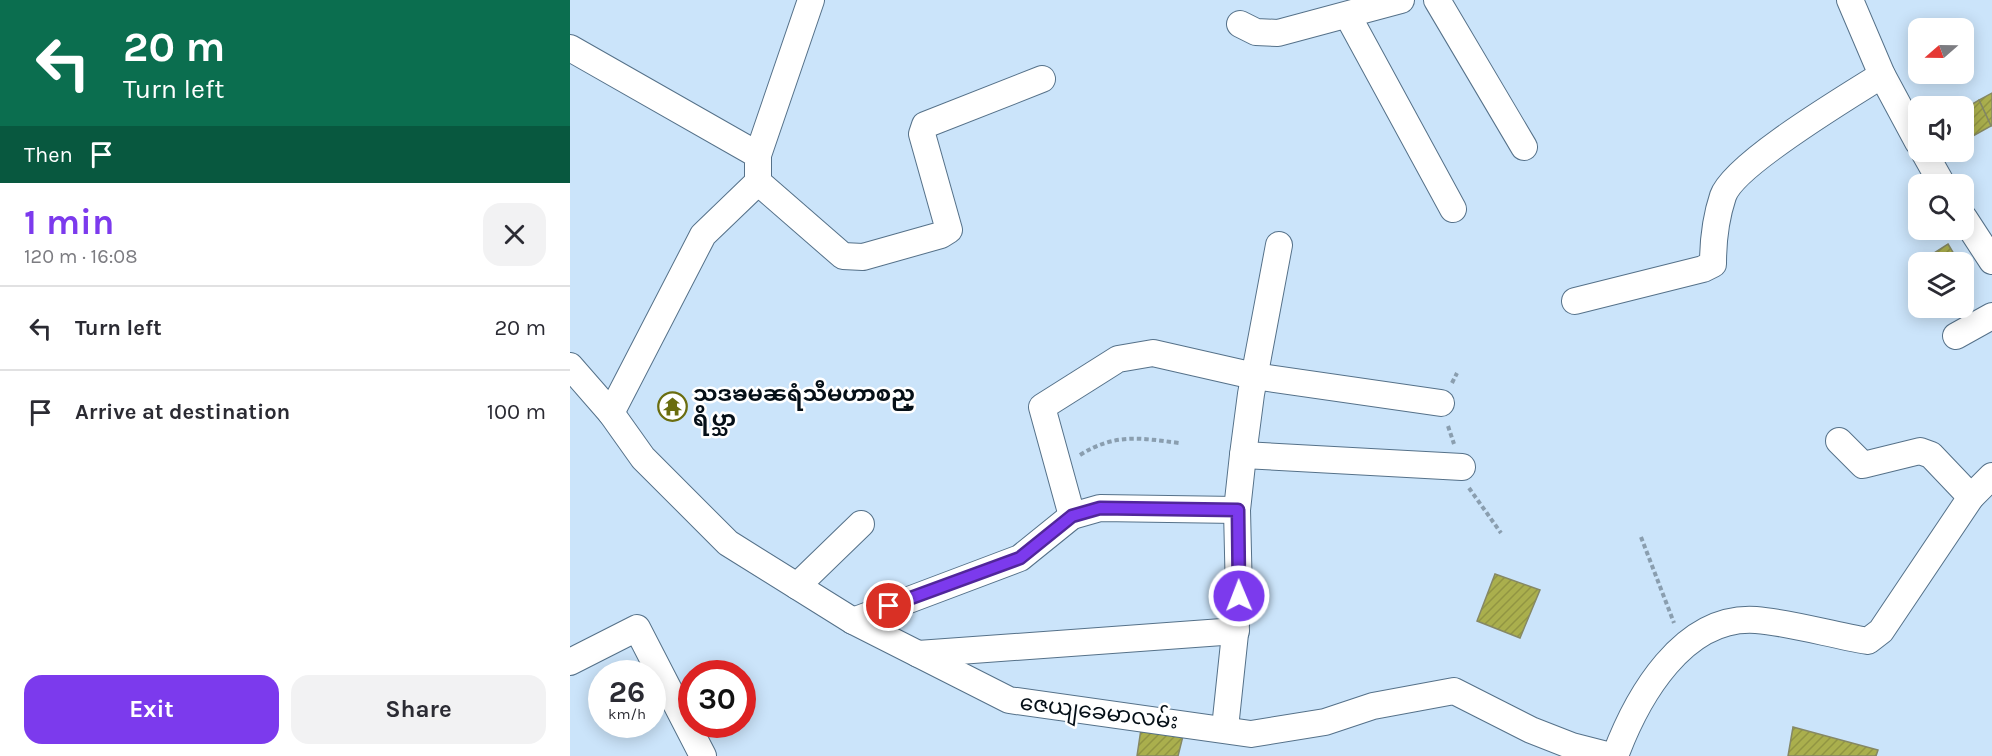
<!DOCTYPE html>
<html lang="en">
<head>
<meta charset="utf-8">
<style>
  :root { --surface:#fff; --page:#f2f2f3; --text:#2b2b33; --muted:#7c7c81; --line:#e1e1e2; --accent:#7c3aed }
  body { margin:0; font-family:Karla,"Noto Sans Myanmar",sans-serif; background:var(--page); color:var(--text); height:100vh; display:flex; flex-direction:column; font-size:22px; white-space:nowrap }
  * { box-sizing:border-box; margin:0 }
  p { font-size:20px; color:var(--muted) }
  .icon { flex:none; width:33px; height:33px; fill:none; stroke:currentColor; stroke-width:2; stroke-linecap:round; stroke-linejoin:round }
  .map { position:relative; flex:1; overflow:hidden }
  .drawer { display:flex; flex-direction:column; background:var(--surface); width:570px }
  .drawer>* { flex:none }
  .top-card { background:#0b6e4f; color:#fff; overflow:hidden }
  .needle { width:39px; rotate:250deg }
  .fabs { position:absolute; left:1338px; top:18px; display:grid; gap:12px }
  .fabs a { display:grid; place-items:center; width:66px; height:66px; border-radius:12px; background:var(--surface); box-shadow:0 3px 15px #0003; font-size:30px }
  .speed { position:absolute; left:18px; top:660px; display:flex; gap:12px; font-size:30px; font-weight:700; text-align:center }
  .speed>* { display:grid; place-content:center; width:78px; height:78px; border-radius:50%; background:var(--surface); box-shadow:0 3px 15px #0003; line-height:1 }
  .speed small { font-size:15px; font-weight:400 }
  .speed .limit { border:9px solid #d22; background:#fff; color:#111 }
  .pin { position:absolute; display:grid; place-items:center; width:51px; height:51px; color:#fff; margin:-26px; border:3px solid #fff; border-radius:50%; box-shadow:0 2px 6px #0007 }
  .me { position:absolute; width:66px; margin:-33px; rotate:359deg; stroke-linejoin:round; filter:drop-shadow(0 0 4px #0008) }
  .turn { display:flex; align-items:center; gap:21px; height:126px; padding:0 24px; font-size:27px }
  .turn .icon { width:78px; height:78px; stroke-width:2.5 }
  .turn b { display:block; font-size:42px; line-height:51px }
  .then { display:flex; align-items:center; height:57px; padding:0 24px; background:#0003; gap:12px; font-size:22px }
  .round { display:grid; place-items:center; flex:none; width:63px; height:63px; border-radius:18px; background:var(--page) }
  .head { display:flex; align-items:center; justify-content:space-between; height:102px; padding:0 24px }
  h1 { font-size:36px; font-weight:700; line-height:45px; color:var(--accent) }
  .button { display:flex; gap:12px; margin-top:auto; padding:12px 24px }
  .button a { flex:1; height:69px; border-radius:18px; background:var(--accent); color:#fff; font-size:24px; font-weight:700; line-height:69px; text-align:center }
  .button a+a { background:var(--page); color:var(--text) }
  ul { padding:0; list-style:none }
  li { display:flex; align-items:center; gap:18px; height:84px; padding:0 24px; border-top:2px solid var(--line) }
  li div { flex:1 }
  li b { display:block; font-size:22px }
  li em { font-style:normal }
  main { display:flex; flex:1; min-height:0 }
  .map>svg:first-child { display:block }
  .building { fill:url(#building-hatch); stroke:#858865; stroke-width:1.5 }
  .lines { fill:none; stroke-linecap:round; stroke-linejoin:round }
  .minor-casing { stroke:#557189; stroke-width:28 }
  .path { stroke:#8a9eaf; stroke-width:4; stroke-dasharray:4.5 3; stroke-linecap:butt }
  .minor { stroke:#fff; stroke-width:26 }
  .route-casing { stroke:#51269a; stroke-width:15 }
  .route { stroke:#7c3aed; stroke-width:10 }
  .labels { text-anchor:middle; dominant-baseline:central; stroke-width:5; stroke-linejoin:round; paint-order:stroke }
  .poi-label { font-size:22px; font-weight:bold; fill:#050f17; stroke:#fff; text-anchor:start }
  .street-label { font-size:22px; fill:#050f17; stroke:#fff }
</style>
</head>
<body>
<main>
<section class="drawer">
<div class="top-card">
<div class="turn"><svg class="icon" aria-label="left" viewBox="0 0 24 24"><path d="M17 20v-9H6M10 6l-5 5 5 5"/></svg><div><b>20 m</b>Turn left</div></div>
<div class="then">Then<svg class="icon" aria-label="arrive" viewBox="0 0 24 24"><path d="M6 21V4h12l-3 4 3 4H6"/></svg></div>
</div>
<div class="head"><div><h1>1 min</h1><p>120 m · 16:08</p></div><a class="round"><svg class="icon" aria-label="close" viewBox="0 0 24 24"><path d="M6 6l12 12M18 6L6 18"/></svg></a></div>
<ul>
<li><svg class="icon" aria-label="left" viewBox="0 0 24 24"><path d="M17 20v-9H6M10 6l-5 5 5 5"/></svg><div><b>Turn left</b></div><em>20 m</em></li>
<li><svg class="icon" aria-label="arrive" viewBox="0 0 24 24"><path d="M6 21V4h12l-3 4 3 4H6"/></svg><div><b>Arrive at destination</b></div><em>100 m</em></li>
</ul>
<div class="button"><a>Exit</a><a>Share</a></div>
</section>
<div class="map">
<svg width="1422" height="756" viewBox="0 0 1422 756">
  <defs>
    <pattern id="building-hatch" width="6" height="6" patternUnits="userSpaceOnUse" patternTransform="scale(1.5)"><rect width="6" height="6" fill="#aaaf4d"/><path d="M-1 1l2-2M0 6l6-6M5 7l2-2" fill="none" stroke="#919542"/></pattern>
  </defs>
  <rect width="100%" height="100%" fill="#cbe4fa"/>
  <g class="building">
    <path d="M1422 93V125L1421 126 1409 100Z"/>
    <path d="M1409 100 1421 126 1394 141V109Z"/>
    <path d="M1378 244 1387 259 1382 262H1350Z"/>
    <path d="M925 574 970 590 950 638 907 621Z"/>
    <path d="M1223 727 1308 750 1306 756H1218Z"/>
    <path d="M571 729 614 732 608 756H567Z"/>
  </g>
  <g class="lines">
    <defs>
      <g id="minor">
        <path d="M867 0 954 147"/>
        <path d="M1280 0 1312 75 1348 142"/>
        <path d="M778 16 883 209"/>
        <path d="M670 24 686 32 708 33 831 0"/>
        <path d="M0 48 188 155V182L133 235 41 413"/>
        <path d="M1354 152 1372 184"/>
        <path d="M188 155 241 0"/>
        <path d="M188 182 273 256 293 257 371 235 379 230 352 134 355 125 472 79"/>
        <path d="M1394 218 1422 261"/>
        <path d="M1005 301 1133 269 1143 264C1143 243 1146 217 1153 196 1164 164 1279 96 1312 75"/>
        <path d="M1386 336 1422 316"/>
        <path d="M0 366 41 413 73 458 158 543 283 621 439 700 681 734 755 722 803 706 884 691 961 730 1002 746 1041 756"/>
        <path d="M1269 441 1293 465 1350 451 1361 455 1401 497"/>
        <path d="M673 455 892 467"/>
        <path d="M502 516 472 407 548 359 583 353 684 376 871 403"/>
        <path d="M227 586 291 524"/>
        <path d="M283 621 450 558 502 516 530 508 667 510"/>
        <path d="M348 654 666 631"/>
        <path d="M0 662 67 628 133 756"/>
        <path d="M655 728 669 596 667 510 673 455 681 394 709 245"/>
        <path d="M1045 756C1067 697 1113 615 1186 620 1223 623 1261 635 1298 641L1311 631 1401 497 1422 476"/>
      </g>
    </defs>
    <use href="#minor" class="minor-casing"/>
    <g class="path">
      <path d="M882 383 887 373"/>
      <path d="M878 426 884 444"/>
      <path d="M510 455C545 433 570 438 609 443"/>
      <path d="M899 488 931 533"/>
      <path d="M1071 537 1104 623"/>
    </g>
    <use href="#minor" class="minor"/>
  </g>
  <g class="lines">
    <defs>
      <path id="route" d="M319 606 450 558 502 516 530 508 668 510 669 596"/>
    </defs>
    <use href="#route" class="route-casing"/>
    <use href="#route" class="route"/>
  </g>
  <defs>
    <symbol id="temple-ring" viewBox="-11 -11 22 22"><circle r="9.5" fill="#fff" stroke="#6a6d0f" stroke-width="1.5"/><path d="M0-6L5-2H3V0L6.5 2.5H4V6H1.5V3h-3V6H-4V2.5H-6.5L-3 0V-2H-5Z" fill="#6a6d0f"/></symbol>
  </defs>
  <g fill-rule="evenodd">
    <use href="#temple-ring" x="86" y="390" width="33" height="33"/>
  </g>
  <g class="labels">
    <g class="poi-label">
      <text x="123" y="394">သဒၶမၼရံသီမဟာစည္<tspan x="123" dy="25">ရိပ္သာ</tspan></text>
    </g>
    <g class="street-label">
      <text transform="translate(529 712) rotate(7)">ဇေယျခေမာလမ်း</text>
    </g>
  </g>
</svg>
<div class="fabs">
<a><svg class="needle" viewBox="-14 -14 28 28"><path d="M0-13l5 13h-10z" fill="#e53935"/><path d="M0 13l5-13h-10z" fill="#7c7c81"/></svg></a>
<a><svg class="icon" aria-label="sound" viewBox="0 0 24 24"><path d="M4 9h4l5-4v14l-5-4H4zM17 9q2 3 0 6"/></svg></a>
<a><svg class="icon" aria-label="search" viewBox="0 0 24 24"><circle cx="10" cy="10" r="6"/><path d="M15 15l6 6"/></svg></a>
<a><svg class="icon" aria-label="layers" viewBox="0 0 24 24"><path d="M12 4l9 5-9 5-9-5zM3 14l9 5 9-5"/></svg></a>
</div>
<div class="speed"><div>26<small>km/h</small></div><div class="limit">30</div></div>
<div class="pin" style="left:319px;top:606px;background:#d93025"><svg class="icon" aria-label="arrive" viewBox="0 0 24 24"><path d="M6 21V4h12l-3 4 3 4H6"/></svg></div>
<svg class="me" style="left:669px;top:596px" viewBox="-20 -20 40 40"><circle r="17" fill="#7c3aed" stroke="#fff" stroke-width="3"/><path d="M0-11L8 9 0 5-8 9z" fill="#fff"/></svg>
</div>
</main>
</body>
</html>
